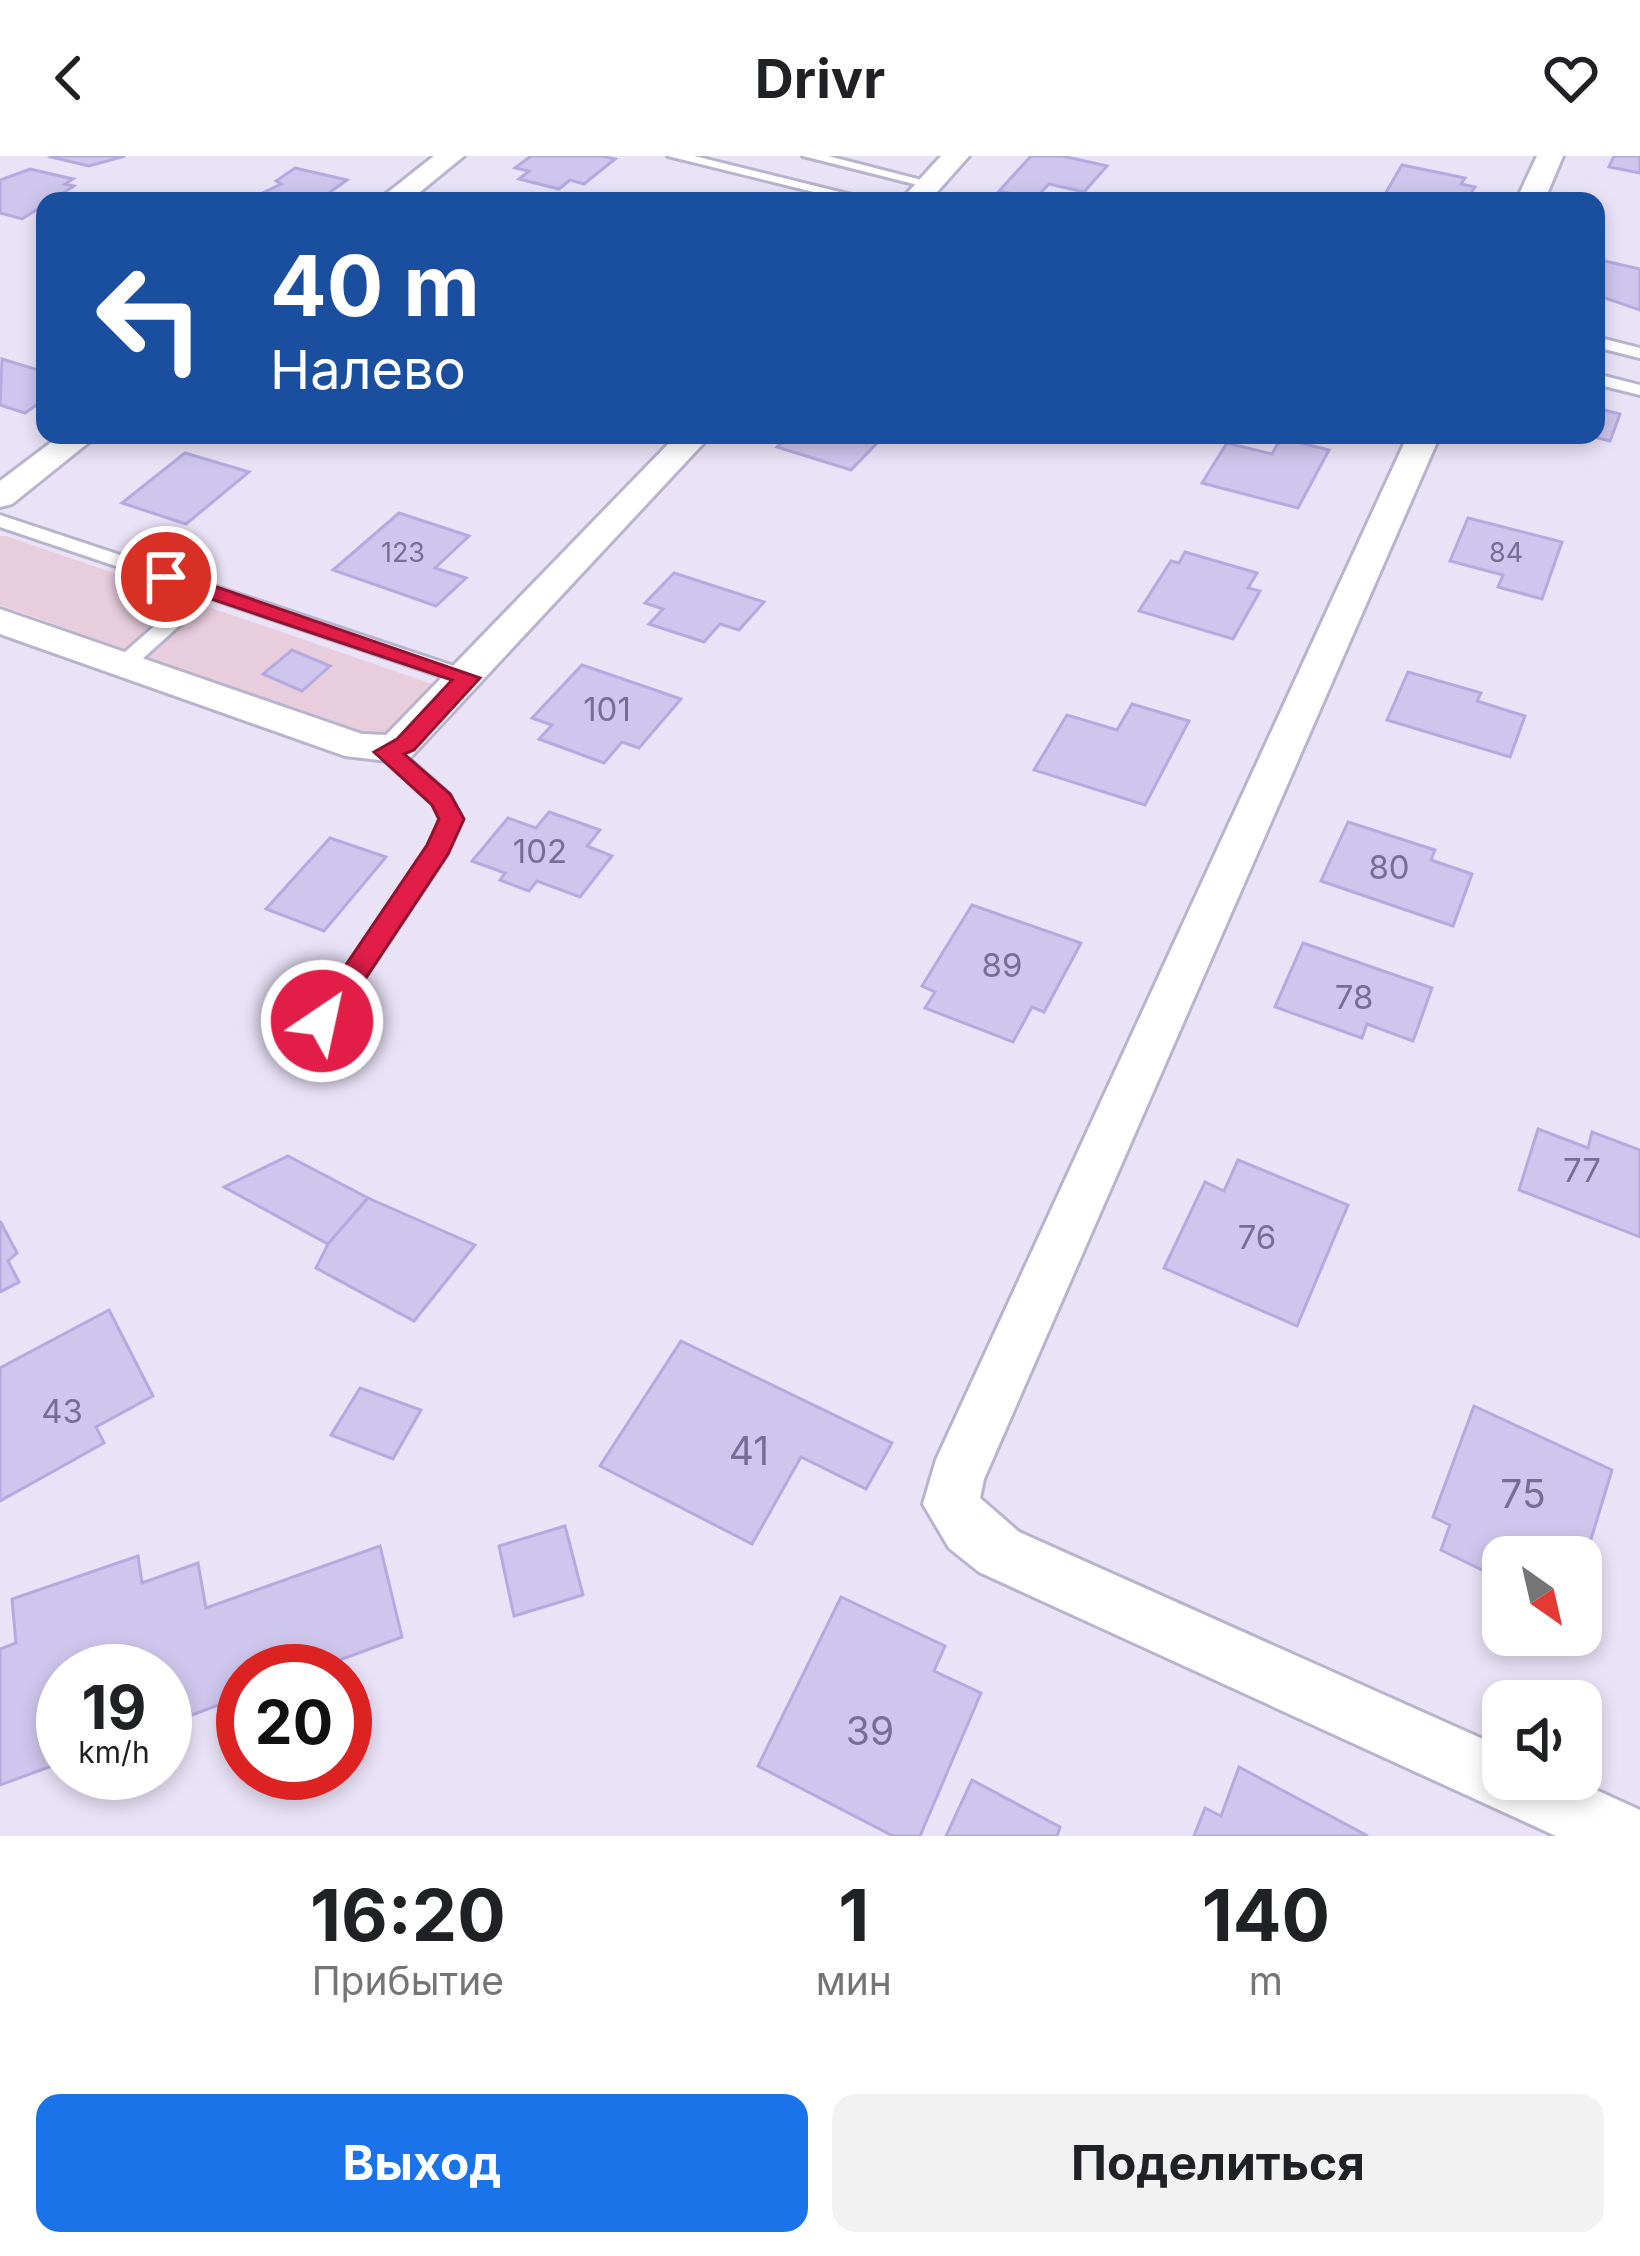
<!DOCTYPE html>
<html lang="ru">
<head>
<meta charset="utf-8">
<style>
  :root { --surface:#fff; --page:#f2f2f2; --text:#202124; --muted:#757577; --accent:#1a73e8 }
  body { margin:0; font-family:Inter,sans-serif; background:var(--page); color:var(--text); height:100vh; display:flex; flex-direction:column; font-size:45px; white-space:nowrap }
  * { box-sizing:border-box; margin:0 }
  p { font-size:39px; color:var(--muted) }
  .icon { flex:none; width:66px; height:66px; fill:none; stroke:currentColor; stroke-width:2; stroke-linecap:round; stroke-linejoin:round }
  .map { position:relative; height:1680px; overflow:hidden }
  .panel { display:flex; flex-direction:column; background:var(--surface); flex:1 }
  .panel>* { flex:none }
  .banner { position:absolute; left:36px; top:36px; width:1569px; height:252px; border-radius:24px; box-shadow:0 6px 18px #0003; background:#1a4fa0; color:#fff; overflow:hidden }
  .needle { width:78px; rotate:146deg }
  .controls { position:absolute; left:1482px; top:1380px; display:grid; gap:24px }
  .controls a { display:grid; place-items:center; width:120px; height:120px; border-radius:24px; background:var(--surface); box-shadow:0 6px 18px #0003; font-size:60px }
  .speed { position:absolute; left:36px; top:1488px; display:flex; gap:24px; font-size:60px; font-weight:700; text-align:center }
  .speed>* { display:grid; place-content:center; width:156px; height:156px; border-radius:50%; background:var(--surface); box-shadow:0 6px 18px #0003; line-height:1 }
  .speed small { font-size:30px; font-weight:400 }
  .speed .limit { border:18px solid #d22; background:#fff; color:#111 }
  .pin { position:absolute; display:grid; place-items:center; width:102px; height:102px; color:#fff; margin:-51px; border:6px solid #fff; border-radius:50%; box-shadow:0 3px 12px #0007 }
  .me { position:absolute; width:132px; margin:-66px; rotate:34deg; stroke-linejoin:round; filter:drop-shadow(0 0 9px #0008) }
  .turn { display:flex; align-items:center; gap:42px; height:252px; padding:0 36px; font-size:54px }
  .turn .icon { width:156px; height:156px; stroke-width:2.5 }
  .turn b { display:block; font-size:84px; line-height:102px }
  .eta { display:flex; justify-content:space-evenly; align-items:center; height:204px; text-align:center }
  .eta b { font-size:72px; font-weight:700; line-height:84px }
  .action { display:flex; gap:24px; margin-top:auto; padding:24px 36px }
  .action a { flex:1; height:138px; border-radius:24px; background:var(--accent); color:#fff; font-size:48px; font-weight:700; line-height:138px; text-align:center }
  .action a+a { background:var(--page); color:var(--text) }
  header { display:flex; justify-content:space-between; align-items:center; height:156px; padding:0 36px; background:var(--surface); font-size:54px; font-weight:700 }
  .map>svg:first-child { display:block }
  .residential { fill:#eae2f7; fill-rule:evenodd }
  .green { fill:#e8cddd }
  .building { fill:#cec6ec; stroke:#b4aadf; stroke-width:3 }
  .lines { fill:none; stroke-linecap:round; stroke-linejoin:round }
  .lane-casing { stroke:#b9b4cd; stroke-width:6 }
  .street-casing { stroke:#b9b4cd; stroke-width:6 }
  .lane { fill:#fff; fill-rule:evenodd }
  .street { fill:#fff; fill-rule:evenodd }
  .route { fill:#e11d48; stroke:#92132f; stroke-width:3 }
  .labels { text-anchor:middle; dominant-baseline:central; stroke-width:9; stroke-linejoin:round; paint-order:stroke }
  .far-number-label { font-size:27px; fill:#756f93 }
  .number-label { font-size:33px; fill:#756f93 }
  .near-number-label { font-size:39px; fill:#756f93 }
</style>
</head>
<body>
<header><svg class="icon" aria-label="back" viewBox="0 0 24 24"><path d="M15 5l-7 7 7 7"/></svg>Drivr<svg class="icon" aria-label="heart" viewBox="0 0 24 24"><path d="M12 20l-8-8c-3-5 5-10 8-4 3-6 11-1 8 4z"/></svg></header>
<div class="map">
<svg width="1640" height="1680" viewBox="0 0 1640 1680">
  <rect width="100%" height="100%" fill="#f3edfb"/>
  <path class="residential" d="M0 0H1640V1680H0ZM45 45H1596V279H45ZM1503 1401H1581V1479H1503ZM63 1515H165V1617H63ZM243 1515H345V1617H243ZM1503 1545H1581V1623H1503Z"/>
  <g class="green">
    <path d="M0 380H6L189 443 130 495 0 449Z"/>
    <path d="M200 448 435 529 386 584 142 499Z"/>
  </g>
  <g class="building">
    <path d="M125 0 89 10 51 1 53 0Z"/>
    <path d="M531 0H601L615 3 584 28 570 24 559 33 519 23 529 15 515 12Z"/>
    <path d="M1031 0H1062L1107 10 1084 36 1049 28 1035 43 999 35Z"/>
    <path d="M1614 0H1640V17L1609 11Z"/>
    <path d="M1402 9 1465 22 1461 28 1475 31 1469 40 1460 38 1456 45H1381Z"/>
    <path d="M295 12 347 24 318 45H246L281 28 276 25Z"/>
    <path d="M30 13 73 23 65 28 74 30 22 63 0 57V24Z"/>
    <path d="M1596 103 1640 113V154L1596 139Z"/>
    <path d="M2 203 45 216V243L25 257 0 249Z"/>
    <path d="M1596 252 1620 258 1610 285 1586 279H1596Z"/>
    <path d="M789 279H864L880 284 851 314 777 291Z"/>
    <path d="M1281 282 1329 294 1298 352 1202 327 1227 287 1272 298Z"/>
    <path d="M185 297 249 316 186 368 122 347Z"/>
    <path d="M399 357 469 380 435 412 466 422 436 450 333 414Z"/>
    <path d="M1468 362 1562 386 1542 443 1498 431 1503 419 1450 405Z"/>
    <path d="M1185 396 1257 417 1248 432 1260 435 1233 483 1139 455 1171 405 1179 407Z"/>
    <path d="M674 417 764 446 739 474 720 468 704 486 649 468 663 453 645 447Z"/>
    <path d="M292 494 330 510 302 535 263 518Z"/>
    <path d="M582 509 681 543 639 592 622 586 604 607 539 583 552 569 532 562Z"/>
    <path d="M1408 516 1481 537 1477 545 1525 560 1510 601 1387 564Z"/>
    <path d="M1132 548 1189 565 1145 649 1034 614 1067 559 1117 574Z"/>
    <path d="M549 656 600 674 587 690 612 700 580 741 537 725 529 735 500 724 505 717 472 705 508 662 536 672Z"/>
    <path d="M1348 666 1435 694 1431 704 1472 718 1453 770 1321 725Z"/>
    <path d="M330 682 386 701 324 775 266 753Z"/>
    <path d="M972 749 1081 787 1044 856 1032 851 1013 886 925 852 935 836 922 830Z"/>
    <path d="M1303 787 1432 832 1413 885 1367 868 1362 882 1275 851Z"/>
    <path d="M1538 973 1588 992 1592 976 1640 994V1081L1519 1034Z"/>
    <path d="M288 1000 368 1042 328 1088 224 1031Z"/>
    <path d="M1238 1004 1348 1049 1297 1170 1164 1112 1205 1026 1224 1035Z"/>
    <path d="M368 1042 475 1089 414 1165 316 1112 328 1088Z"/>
    <path d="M0 1065 17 1097 8 1105 19 1126 0 1136Z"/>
    <path d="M109 1154 153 1240 96 1271 104 1287 0 1345V1212Z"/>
    <path d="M681 1185 892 1287 866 1333 801 1301 752 1388 600 1310Z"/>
    <path d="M360 1232 421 1254 393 1303 331 1279Z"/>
    <path d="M1474 1250 1612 1314 1581 1416V1401H1503V1424L1441 1394 1450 1369 1433 1361Z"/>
    <path d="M565 1370 583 1439 514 1460 499 1390Z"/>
    <path d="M380 1390 402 1481 310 1515H243V1540L165 1569V1515H63V1606L0 1629V1493L16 1487 12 1443 138 1400 142 1427 198 1407 206 1452Z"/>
    <path d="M841 1441 945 1490 934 1515 981 1537 920 1680H893L758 1610Z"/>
    <path d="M1239 1611 1368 1680H1194L1205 1652 1221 1660Z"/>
    <path d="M972 1624 1060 1671 1057 1680H946Z"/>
  </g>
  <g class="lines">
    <defs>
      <g id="lane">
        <path d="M668 0H694L876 45H850Z"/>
        <path d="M803 0H828L937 28 930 32Z"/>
        <path d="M1596 181 1640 192V202L1596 191Z"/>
        <path d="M1596 218 1640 229V239L1596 228Z"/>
        <path d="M0 359 475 517 478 522 468 529 461 527 210 442 130 514H116V504L193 436 0 371Z"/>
        <path d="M387 588 394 590 450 639 462 663 447 698 308 907H290L287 900 290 893 429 690 440 663 433 648 380 600 376 595 380 590Z"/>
      </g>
      <g id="street">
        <path d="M434 0H464L409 45H377Z"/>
        <path d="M941 0H969L929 45H900Z"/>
        <path d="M1537 0H1563L1544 45H1516Z"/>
        <path d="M61 279H98L12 348 0 351V325Z"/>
        <path d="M677 279H711L410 602 396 606 345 600 0 478V453L362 578 386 579Z"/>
        <path d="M1408 279H1440L984 1323 980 1342 1019 1376 1503 1592V1623H1572L1640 1654V1680H1556L979 1416 949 1392 923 1348 936 1304Z"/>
      </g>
    </defs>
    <use href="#lane" class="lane-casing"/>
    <use href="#street" class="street-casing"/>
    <use href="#lane" class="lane"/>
    <use href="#street" class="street"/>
  </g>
  <path class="route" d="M158 416H173L480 522 414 594 404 598 450 638 464 663 448 698 332 873 322 876 308 865 427 689 439 663 432 649 374 596 397 583 452 524 158 425Z"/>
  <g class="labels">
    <g class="far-number-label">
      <text x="403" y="396">123</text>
      <text x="1506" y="396">84</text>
    </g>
    <g class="number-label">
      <text x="607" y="553">101</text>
      <text x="540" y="695">102</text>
      <text x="1389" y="711">80</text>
      <text x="1002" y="809">89</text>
      <text x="1354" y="841">78</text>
      <text x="1582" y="1014">77</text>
      <text x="1257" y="1081">76</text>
      <text x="62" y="1255">43</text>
    </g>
    <g class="near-number-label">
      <text x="749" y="1294">41</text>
      <text x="1523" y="1337">75</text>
      <text x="870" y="1574">39</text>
    </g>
  </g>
</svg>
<div class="controls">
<a><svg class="needle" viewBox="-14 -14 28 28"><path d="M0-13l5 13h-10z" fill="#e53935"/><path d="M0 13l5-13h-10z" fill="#757577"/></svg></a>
<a><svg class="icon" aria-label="sound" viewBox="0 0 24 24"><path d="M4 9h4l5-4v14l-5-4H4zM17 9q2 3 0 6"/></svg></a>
</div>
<div class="speed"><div>19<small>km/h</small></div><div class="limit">20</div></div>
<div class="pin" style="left:166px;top:421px;background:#d93025"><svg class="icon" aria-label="arrive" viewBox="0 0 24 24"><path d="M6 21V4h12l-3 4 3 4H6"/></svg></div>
<svg class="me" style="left:322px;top:865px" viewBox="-20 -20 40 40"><circle r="17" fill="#e11d48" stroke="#fff" stroke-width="3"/><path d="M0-11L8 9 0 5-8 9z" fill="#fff"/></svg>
<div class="banner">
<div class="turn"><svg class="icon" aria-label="left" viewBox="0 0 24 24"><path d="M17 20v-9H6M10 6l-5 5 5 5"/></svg><div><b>40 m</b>Налево</div></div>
</div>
</div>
<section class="panel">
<div class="eta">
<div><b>16:20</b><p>Прибытие</p></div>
<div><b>1</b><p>мин</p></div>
<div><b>140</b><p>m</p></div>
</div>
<div class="action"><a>Выход</a><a>Поделиться</a></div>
</section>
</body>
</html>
